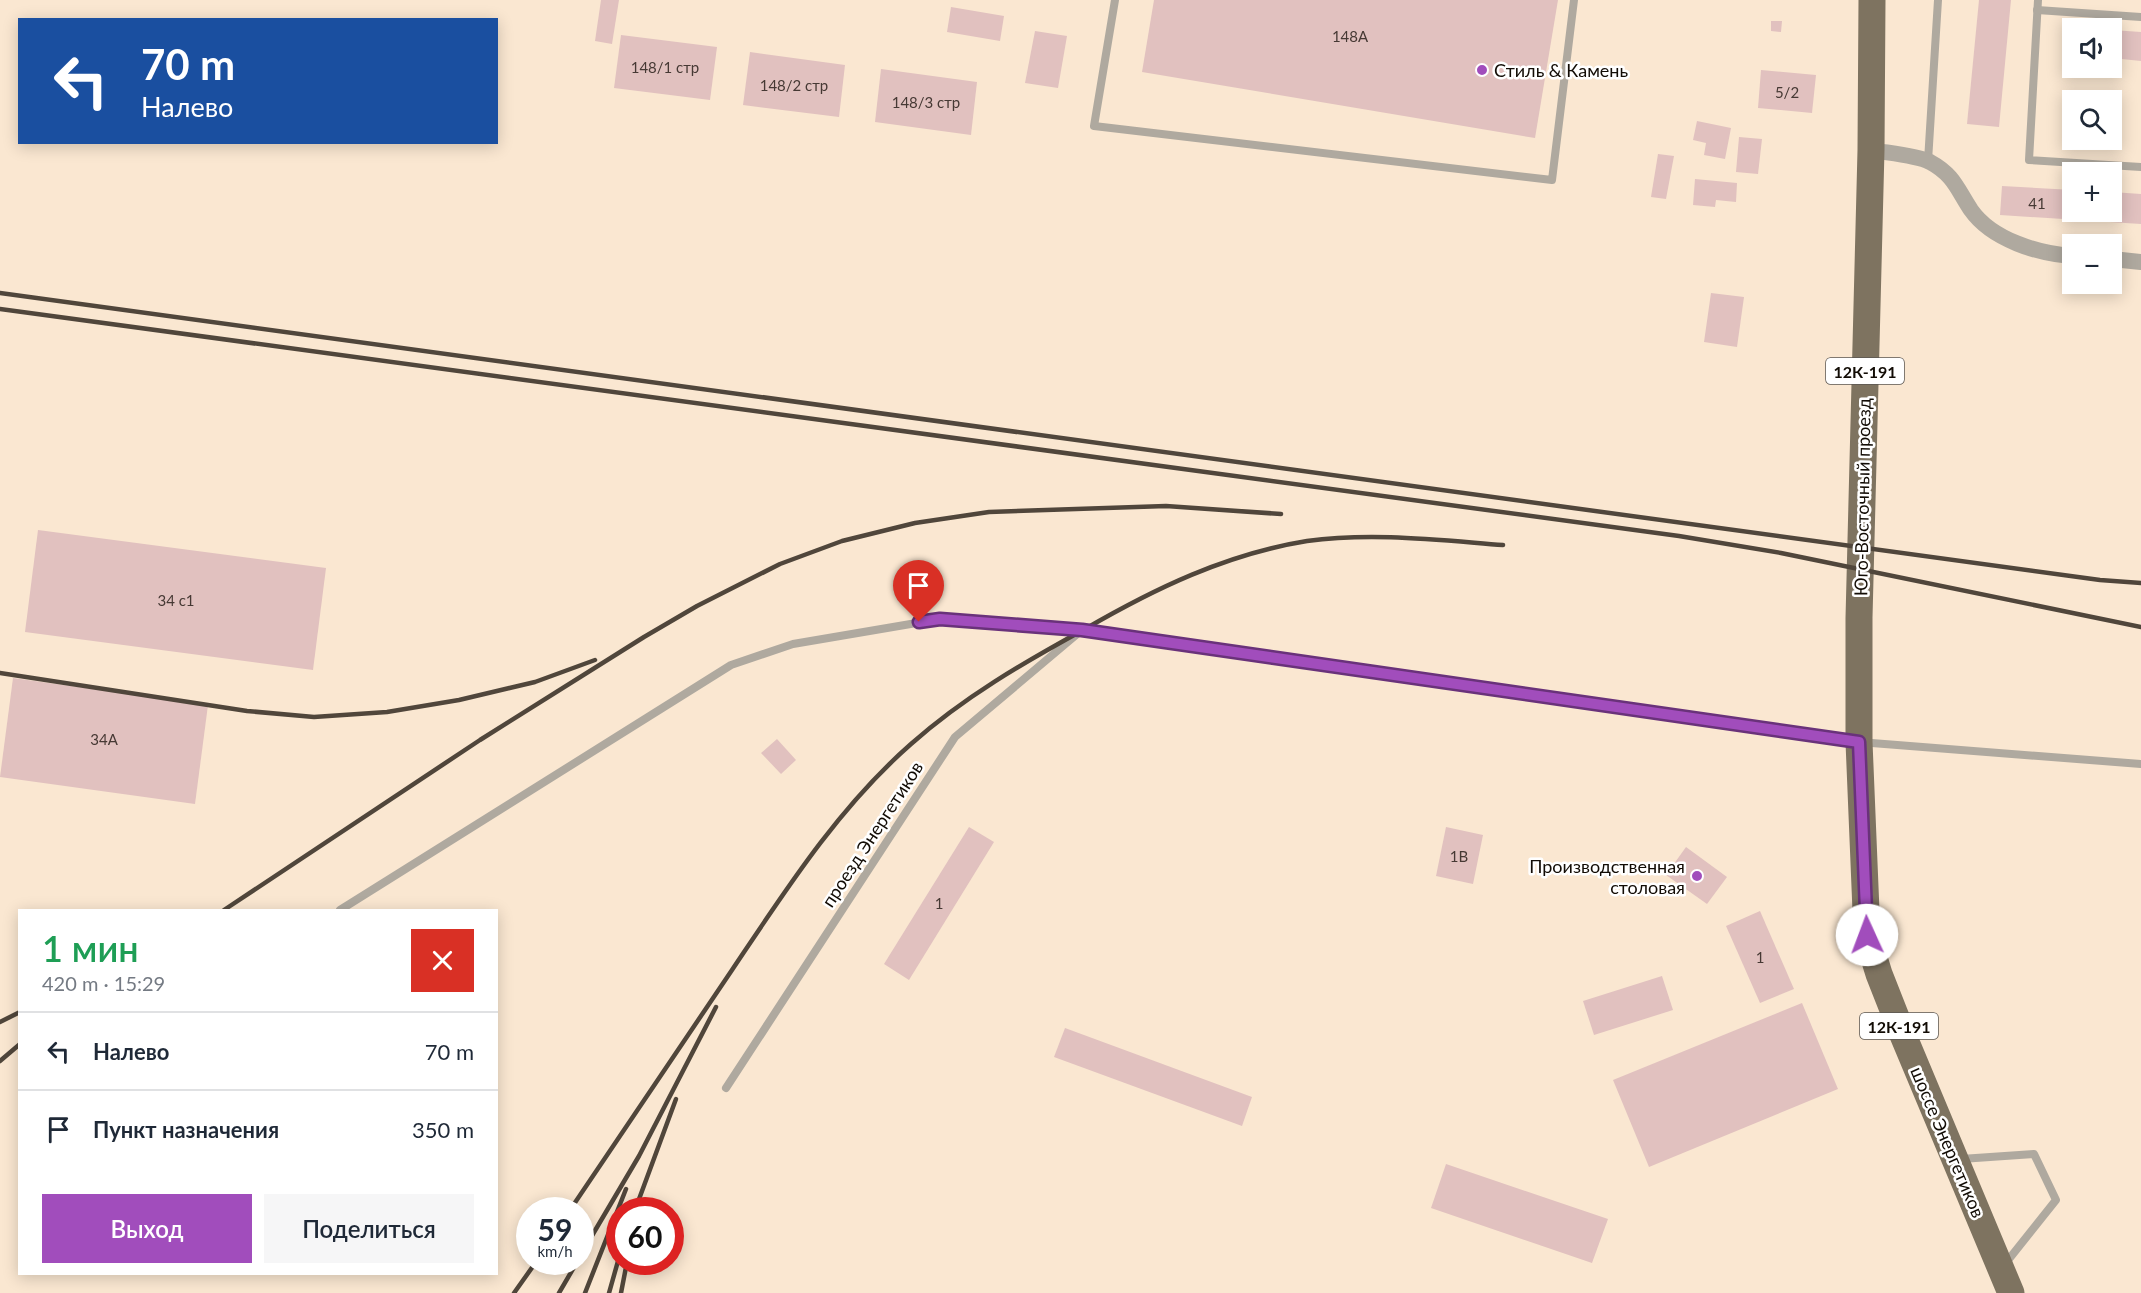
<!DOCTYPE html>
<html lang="ru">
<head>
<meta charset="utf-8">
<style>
  :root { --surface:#fff; --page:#f6f6f7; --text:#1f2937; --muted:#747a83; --line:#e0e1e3; --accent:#a14dbc }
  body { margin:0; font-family:Lato,sans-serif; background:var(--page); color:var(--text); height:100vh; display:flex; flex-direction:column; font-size:22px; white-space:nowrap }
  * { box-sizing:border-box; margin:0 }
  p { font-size:20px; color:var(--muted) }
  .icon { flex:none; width:33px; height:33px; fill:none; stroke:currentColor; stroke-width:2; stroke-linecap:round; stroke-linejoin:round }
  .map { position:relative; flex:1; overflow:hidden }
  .panel { position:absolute; left:18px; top:909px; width:480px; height:366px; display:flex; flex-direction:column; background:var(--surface); border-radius:0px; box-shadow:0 3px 15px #0003 }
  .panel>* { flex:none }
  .banner { position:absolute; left:18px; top:18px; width:480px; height:126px; border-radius:0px; box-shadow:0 3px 15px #0003; background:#1a4fa0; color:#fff; overflow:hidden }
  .buttons { position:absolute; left:2062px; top:18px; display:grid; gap:12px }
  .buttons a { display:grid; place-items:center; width:60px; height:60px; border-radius:0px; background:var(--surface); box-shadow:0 3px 15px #0003; font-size:30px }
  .speed { position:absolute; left:516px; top:1197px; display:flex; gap:12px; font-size:30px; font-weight:700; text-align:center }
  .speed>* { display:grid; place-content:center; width:78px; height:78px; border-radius:50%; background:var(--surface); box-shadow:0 3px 15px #0003; line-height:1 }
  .speed small { font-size:15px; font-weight:400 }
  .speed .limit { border:9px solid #d22; background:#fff; color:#111 }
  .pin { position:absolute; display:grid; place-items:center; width:51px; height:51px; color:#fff; margin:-62px -26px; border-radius:50% 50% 50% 0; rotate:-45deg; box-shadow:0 0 6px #0007 }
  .pin .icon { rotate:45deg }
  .me { position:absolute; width:66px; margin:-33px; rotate:358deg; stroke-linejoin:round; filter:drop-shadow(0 0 4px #0008) }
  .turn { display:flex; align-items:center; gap:21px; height:126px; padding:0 24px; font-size:27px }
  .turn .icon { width:78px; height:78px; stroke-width:2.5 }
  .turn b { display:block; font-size:42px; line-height:51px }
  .round { display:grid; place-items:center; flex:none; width:63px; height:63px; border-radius:0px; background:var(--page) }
  .overview { display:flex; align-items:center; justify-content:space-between; height:102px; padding:0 24px }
  h1 { font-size:36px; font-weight:600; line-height:45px; color:#1e9e55 }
  .cta { display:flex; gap:12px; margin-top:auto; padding:12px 24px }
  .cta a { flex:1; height:69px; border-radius:0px; background:var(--accent); color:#fff; font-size:24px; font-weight:600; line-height:69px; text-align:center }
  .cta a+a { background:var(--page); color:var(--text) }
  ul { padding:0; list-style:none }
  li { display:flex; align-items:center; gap:18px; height:78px; padding:0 24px; border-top:2px solid var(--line) }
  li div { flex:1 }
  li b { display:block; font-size:22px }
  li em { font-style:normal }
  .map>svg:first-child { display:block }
  .building { fill:#e1c1bf }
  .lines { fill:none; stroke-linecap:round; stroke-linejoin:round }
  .service { stroke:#afa99f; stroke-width:8 }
  .minor { stroke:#afa99f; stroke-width:16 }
  .primary { stroke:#7e7360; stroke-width:27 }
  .rail { stroke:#50463b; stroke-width:4.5 }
  .route-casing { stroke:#69327a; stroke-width:15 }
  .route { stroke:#a14dbc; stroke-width:10 }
  .poi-dot { fill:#a14dbc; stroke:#fff; stroke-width:2 }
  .labels { text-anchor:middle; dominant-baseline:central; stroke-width:5; stroke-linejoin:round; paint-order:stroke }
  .number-label { font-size:15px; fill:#463934 }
  .shield { fill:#fff; stroke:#595550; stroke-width:1.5 }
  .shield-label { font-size:16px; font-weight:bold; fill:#120c05 }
  .poi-label { font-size:18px; fill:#120c05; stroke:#fff; text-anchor:start }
  .street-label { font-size:18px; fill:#120c05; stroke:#fff }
</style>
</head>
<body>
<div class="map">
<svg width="2141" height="1293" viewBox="0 0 2141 1293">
  <rect width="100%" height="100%" fill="#fae7d1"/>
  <g class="building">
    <path d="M601 0H619L612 44 595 41Z"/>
    <path d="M1154 0H1558L1535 138 1142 72Z"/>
    <path d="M1979 0H2011L1999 127 1967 124Z"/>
    <path d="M951 7 1004 16 1000 41 947 32Z"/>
    <path d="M1771 21H1782L1781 32 1771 31Z"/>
    <path d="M2112 30 2141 32V61L2112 58Z"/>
    <path d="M1035 31 1067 36 1058 88 1025 83Z"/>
    <path d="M621 35 717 47 710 100 614 88Z"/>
    <path d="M750 52 845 65 839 117 743 105Z"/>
    <path d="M881 69 977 82 971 135 875 122Z"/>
    <path d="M1761 70 1816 75 1812 113 1758 108Z"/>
    <path d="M1697 121 1731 128 1725 159 1704 155 1706 143 1693 140Z"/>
    <path d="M1739 137 1762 139 1758 174 1736 172Z"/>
    <path d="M1658 154 1674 156 1666 199 1651 197Z"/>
    <path d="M1695 179 1737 183 1736 202 1716 200 1715 207 1693 205Z"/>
    <path d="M2002 186 2073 190V212H2112V192L2141 194V224L2000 215Z"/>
    <path d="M1711 293 1744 297 1737 347 1704 342Z"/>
    <path d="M38 530 326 568 313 670 25 632Z"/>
    <path d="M13 678 208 705 195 804 0 777Z"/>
    <path d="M777 739 796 760 781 774 761 753Z"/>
    <path d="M969 827 994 842 909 980 884 964Z"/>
    <path d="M1446 827 1483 835 1473 884 1436 876Z"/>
    <path d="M1686 847 1727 877 1707 904 1666 875Z"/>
    <path d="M1760 911 1794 989 1760 1003 1726 926Z"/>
    <path d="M1662 976 1673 1010 1594 1035 1583 1001Z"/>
    <path d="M1802 1003 1838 1089 1649 1167 1613 1080Z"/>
    <path d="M1065 1028 1252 1097 1242 1126 1054 1057Z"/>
    <path d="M1446 1164 1608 1219 1592 1263 1431 1208Z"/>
  </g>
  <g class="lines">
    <g class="service">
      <path d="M1115 0 1094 126 1552 180 1574 0"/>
      <path d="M2038 0 2029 160 2141 167"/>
      <path d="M2037 10 2141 17"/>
      <path d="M1928 161 1938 0"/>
      <path d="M340 910 731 665 793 644 940 619 1082 630 1859 742 2141 764"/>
      <path d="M726 1088 955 737 1082 630"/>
      <path d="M1961 1159 2034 1154 2056 1200 2005 1264"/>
    </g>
    <g class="minor">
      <path d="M1871 150C1887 153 1916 155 1930 162 1954 175 1957 189 1971 210 1992 240 2039 254 2073 256"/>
      <path d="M2112 259 2141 262"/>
    </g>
    <path class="primary" d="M1872 0 1871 150 1859 618V742L1867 935 1879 974 1903 1035 2011 1293"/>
    <g class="rail">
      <path d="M0 293 2100 580 2141 583"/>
      <path d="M0 309 1679 536 1781 553 2141 627"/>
      <path d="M0 673 247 711 314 717 387 712 459 700 535 682 595 660"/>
      <path d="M224 910 480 740 644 637 697 606 780 564 842 541 915 523 989 512 1166 506 1281 514"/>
      <path d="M0 1022 20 1012"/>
      <path d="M0 1061 20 1044"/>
      <path d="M570 1210C624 1130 678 1050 732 970 785 891 838 808 911 744 964 697 1023 663 1085 629 1154 589 1226 554 1307 541 1372 532 1438 540 1503 545"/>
      <path d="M635 1210 676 1099"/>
      <path d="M580 1256 639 1156 716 1007"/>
      <path d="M514 1293 536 1262"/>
      <path d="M559 1293 577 1262"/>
      <path d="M585 1293 626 1189"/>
      <path d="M609 1293 620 1254"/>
      <path d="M621 1293 627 1262"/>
    </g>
  </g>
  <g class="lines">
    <defs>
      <path id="route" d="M919 622 940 619 1082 630 1859 742 1867 935"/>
    </defs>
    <use href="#route" class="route-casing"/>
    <use href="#route" class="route"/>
  </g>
  <g class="poi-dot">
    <circle cx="1482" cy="70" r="6"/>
    <circle cx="1697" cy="876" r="6"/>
  </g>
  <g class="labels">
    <g class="number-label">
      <text x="1350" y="36">148А</text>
      <text x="665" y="67">148/1 стр</text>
      <text x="794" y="85">148/2 стр</text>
      <text x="1787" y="92">5/2</text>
      <text x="926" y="102">148/3 стр</text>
      <text x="2037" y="203">41</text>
      <text x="176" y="600">34 с1</text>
      <text x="104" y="739">34А</text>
      <text x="1459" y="856">1В</text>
      <text x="939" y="903">1</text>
      <text x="1760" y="957">1</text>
    </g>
    <g class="shield">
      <rect x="1826" y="358" width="78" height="26" rx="4.5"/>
      <rect x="1860" y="1013" width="78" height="26" rx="4.5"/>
    </g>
    <g class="shield-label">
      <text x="1865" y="371">12К-191</text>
      <text x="1899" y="1026">12К-191</text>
    </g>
    <g class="poi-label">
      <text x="1494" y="70">Стиль &amp; Камень</text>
      <text x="1685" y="866" text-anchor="end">Производственная<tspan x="1685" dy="21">столовая</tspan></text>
    </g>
    <g class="street-label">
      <text transform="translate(1862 497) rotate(-89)">Юго-Восточный проезд</text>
      <text transform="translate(872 834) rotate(-57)">проезд Энергетиков</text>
      <text transform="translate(1948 1142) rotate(67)">шоссе Энергетиков</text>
    </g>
  </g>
</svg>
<div class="buttons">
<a><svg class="icon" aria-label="sound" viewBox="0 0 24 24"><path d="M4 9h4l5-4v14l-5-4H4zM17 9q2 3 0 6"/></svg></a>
<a><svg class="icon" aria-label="search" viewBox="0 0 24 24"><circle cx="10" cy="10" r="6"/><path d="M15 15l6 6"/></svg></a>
<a>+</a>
<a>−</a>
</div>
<div class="speed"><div>59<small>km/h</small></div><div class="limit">60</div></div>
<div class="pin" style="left:919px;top:622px;background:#d93025"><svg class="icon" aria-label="arrive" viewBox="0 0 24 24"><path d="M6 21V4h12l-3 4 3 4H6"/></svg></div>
<svg class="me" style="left:1867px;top:935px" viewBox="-20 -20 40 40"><circle r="19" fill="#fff"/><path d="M0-13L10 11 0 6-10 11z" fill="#a14dbc"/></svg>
<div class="banner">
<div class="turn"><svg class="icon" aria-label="left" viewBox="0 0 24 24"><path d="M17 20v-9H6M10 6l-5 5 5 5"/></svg><div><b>70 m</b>Налево</div></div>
</div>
<section class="panel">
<div class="overview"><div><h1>1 мин</h1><p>420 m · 15:29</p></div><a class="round" style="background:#d93025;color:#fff"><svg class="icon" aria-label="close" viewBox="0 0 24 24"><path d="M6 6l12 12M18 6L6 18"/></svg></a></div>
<ul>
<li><svg class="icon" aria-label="left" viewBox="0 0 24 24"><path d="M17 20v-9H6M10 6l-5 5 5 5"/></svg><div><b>Налево</b></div><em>70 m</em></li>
<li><svg class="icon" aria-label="arrive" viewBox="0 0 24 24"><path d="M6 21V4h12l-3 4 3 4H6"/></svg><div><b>Пункт назначения</b></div><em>350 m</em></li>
</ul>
<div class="cta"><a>Выход</a><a>Поделиться</a></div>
</section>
</div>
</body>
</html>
